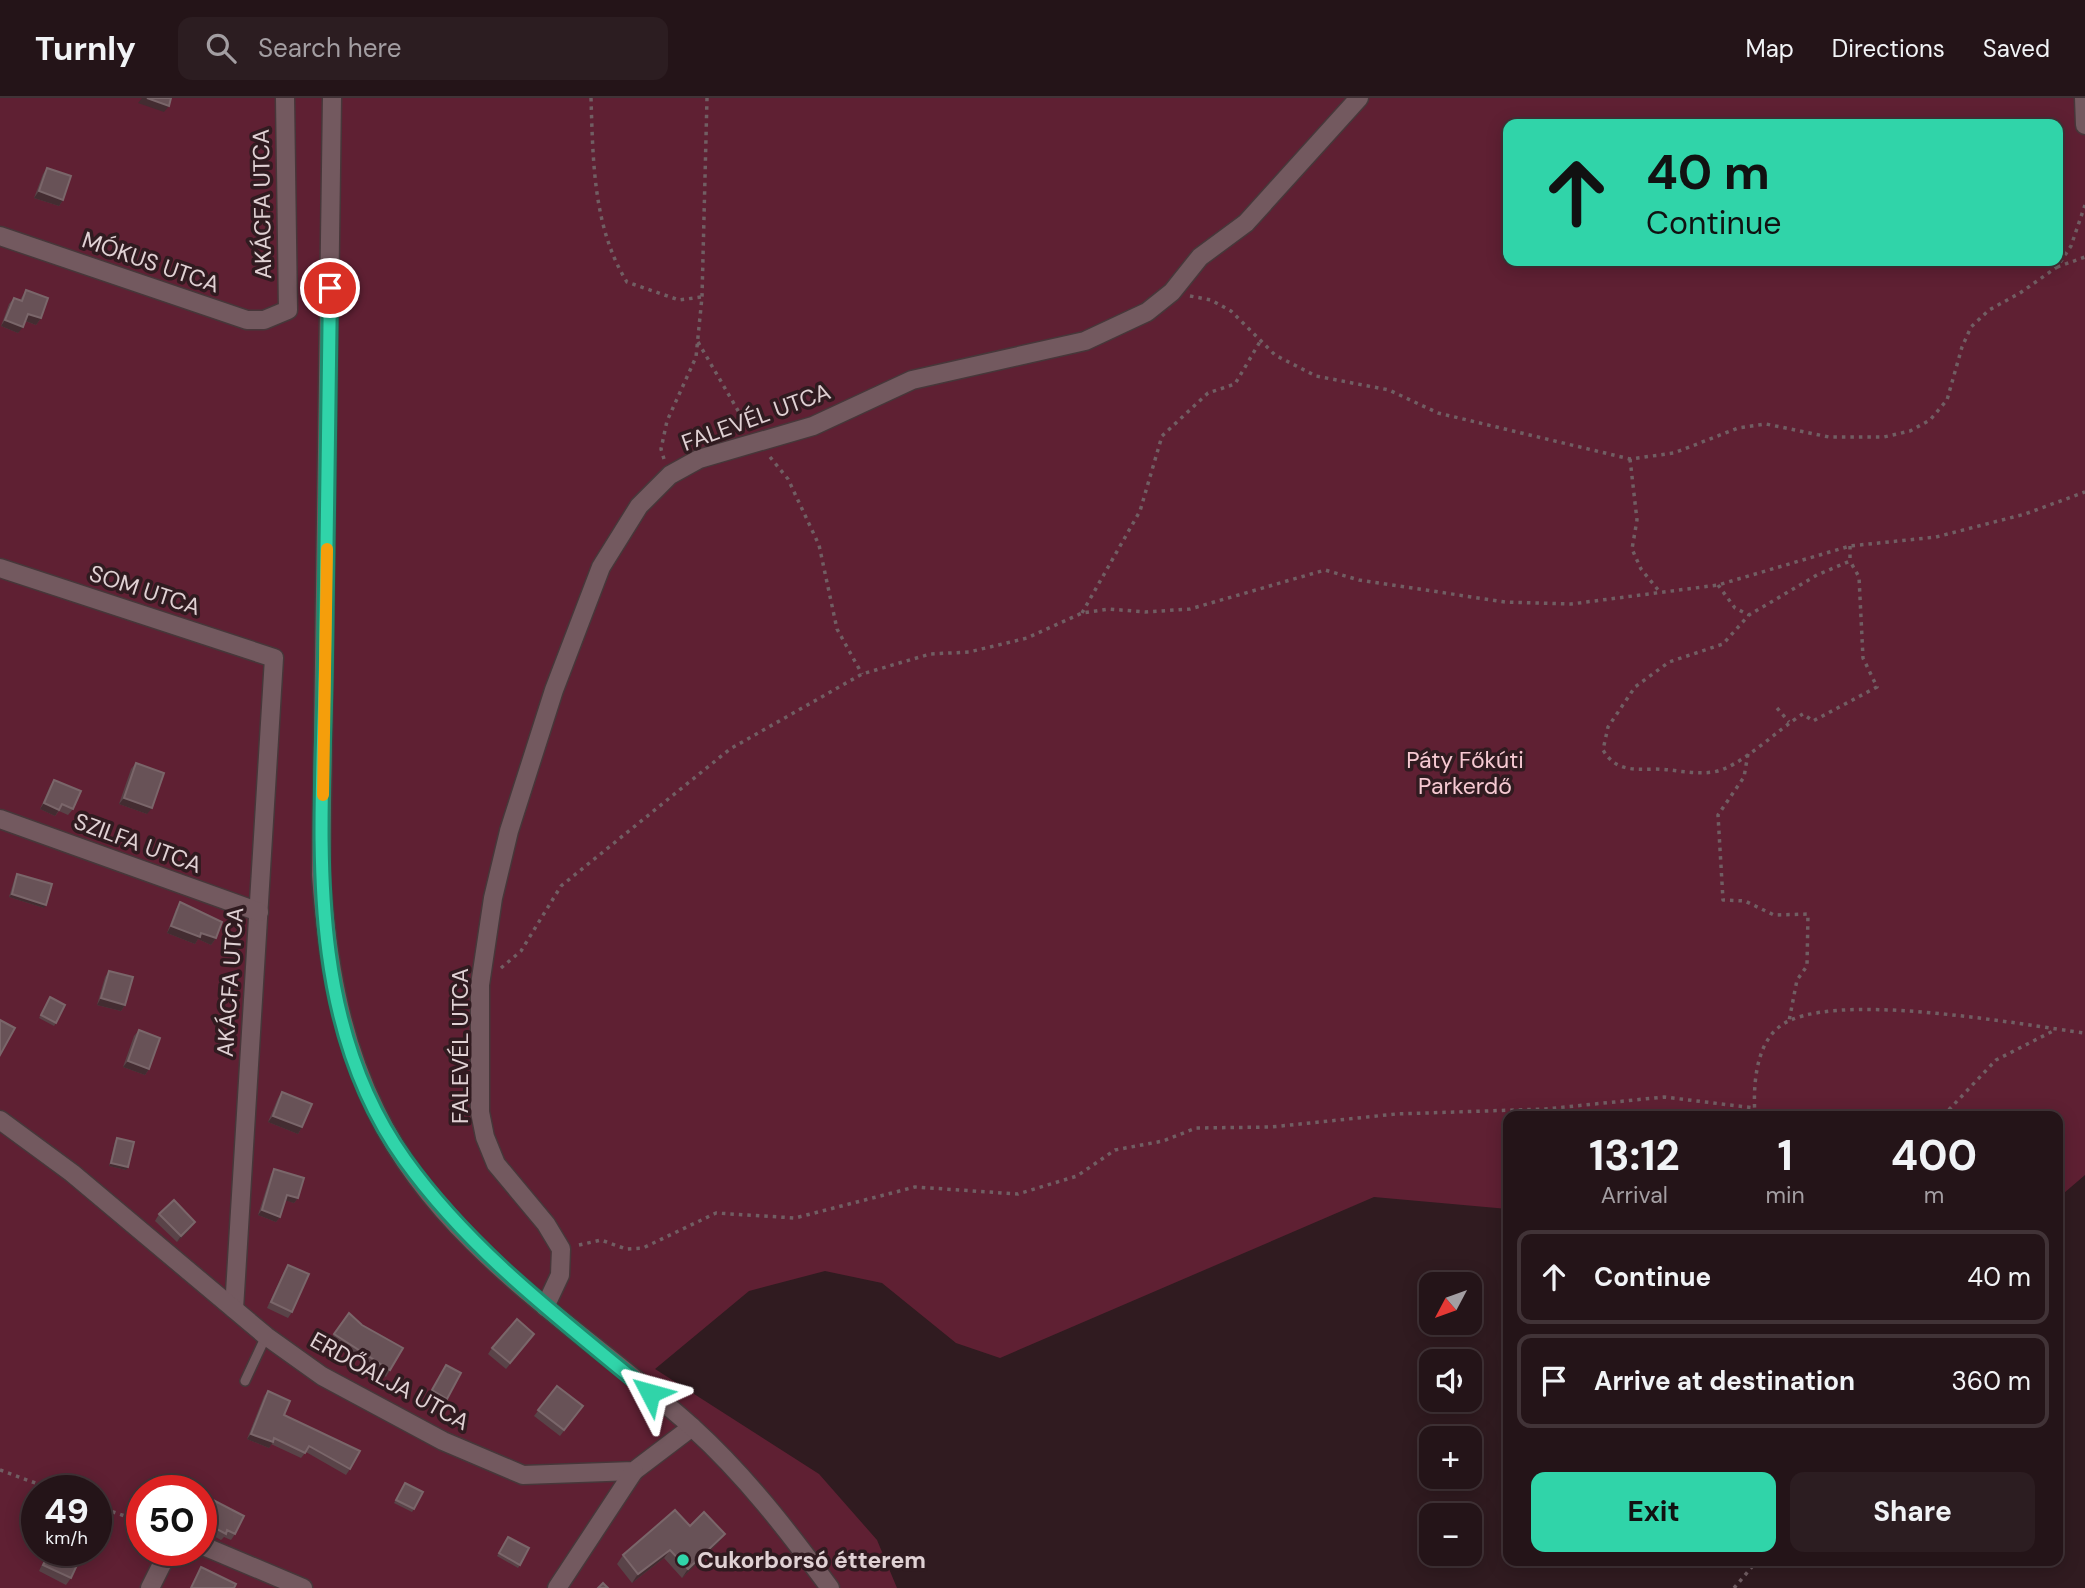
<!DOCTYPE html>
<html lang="en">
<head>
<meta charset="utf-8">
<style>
  :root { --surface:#241418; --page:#2c1d21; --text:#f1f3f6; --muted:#a39ea2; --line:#413337; --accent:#30d4a9 }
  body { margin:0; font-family:"DM Sans",sans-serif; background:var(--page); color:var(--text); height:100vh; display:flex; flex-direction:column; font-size:26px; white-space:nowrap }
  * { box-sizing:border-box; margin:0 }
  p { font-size:23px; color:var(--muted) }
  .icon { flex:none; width:38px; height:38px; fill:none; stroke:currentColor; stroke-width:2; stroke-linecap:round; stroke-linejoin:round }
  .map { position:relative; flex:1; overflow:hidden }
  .sheet { position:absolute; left:1503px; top:1013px; width:560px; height:455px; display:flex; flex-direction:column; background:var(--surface); border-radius:14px; box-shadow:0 4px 18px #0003,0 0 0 2px var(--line) }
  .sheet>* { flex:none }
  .hud { position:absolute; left:1503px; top:21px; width:560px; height:147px; border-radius:14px; box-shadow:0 4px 18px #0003,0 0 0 2px var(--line); background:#30d4a9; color:#111; overflow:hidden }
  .needle { width:46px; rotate:229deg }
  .fabs { position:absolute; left:1419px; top:1174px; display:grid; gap:14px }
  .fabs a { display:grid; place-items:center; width:63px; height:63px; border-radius:14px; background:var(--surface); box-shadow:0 4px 18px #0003,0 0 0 2px var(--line); font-size:35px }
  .speed { position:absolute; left:21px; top:1377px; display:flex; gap:14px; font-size:35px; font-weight:700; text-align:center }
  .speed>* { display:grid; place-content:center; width:91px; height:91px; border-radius:50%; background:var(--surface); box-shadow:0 4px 18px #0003,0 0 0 2px var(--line); line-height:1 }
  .speed small { font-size:18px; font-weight:400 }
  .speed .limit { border:10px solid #d22; background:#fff; color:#111 }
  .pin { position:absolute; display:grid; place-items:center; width:60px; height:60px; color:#fff; margin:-30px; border:4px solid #fff; border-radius:50%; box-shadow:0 2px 7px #0007 }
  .me { position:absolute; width:77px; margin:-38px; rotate:309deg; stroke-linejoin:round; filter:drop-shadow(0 0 5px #0008) }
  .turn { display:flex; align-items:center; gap:24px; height:147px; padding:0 28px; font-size:32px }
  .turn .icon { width:91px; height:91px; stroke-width:2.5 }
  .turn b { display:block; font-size:49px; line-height:60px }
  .eta { display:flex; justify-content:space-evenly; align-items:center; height:119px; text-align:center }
  .eta b { font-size:42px; font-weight:700; line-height:49px }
  .primary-button { display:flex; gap:14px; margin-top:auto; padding:14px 28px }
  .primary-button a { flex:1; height:80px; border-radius:14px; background:var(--accent); color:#111; font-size:28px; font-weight:700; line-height:80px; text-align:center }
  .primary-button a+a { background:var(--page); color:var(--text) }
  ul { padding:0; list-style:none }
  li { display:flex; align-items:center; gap:21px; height:94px; margin:0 14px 10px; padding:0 14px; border:4px solid var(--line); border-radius:14px }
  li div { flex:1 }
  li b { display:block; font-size:26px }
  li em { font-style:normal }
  header { display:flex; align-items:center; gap:42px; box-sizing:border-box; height:98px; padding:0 35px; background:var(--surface); border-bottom:2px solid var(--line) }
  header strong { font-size:33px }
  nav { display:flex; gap:38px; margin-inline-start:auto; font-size:24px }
  .search { width:490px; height:63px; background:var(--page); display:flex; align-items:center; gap:18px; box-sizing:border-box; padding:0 24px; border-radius:14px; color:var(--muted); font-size:26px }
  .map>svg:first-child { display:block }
  .green { fill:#5f2033; fill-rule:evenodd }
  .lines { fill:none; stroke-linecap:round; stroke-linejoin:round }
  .lane-casing { stroke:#47373a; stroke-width:12 }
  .street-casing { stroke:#47373a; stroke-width:21 }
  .secondary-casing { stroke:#47373a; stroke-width:21 }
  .path { stroke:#715e63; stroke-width:3.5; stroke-dasharray:3.5 5; stroke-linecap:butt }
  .lane { stroke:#73595f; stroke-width:9 }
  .street { stroke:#73595f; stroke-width:18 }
  .secondary { stroke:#73595f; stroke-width:18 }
  .wall { fill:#594348 }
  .shaded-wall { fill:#432c31 }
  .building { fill:#685257; stroke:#7a666a; stroke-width:2 }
  .route-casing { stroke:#1f8a6e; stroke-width:18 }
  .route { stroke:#30d4a9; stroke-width:12 }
  .slow { stroke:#f59e0b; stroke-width:12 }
  .poi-dot { fill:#30d4a9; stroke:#301b20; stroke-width:2.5 }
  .labels { text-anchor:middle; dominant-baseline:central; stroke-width:7; stroke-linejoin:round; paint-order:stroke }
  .street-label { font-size:23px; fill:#e0d1d4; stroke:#301b20 }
  .park-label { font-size:23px; fill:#f6c9d2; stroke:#301b20 }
  .poi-label { font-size:23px; font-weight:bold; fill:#e0d1d4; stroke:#301b20; text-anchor:start }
</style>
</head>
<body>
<header>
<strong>Turnly</strong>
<div class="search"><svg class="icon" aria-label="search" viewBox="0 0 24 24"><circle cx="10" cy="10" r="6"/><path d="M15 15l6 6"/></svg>Search here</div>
<nav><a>Map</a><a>Directions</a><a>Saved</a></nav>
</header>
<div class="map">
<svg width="2085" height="1490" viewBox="0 0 2085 1490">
  <rect width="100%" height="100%" fill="#301b20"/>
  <path class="green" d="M0 0H2085V1077L2064 1095 2058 1107V1018H1508V1111L1374 1099 1000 1260 956 1245 882 1185 825 1173 749 1193 655 1271 819 1376 877 1442 897 1490H0ZM1508 26H2058V163H1508ZM37 1393H96V1452H37ZM142 1393H201V1452H142Z"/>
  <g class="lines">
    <defs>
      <path id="lane" d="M245 1283 266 1238"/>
      <g id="street">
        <path d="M2084 0 2085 27"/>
        <path d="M0 138 247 222H264L288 212 285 0"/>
        <path d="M0 470 274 560 234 1211"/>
        <path d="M0 721 259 814"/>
        <path d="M0 1022 72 1075 266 1238 322 1278 443 1343 523 1377 634 1373 692 1329"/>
        <path d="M545 1209 560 1177 561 1151 546 1126 496 1066 485 1039 480 1014V887L493 800 509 733 554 592 601 469 639 408 670 377 699 361 813 328 912 282 1085 243 1147 214 1172 194 1200 159 1246 125 1359 0"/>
        <path d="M201 1447 303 1490"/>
        <path d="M150 1490 169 1452"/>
        <path d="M557 1490 634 1373"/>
      </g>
      <path id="secondary" d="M332 0 321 777C327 860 339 938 376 1013 442 1150 583 1231 692 1329 745 1377 788 1433 830 1490"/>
    </defs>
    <use href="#lane" class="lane-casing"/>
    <use href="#street" class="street-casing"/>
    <use href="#secondary" class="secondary-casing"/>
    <g class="path">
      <path d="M591 0C593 62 593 130 627 184L679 202 701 199"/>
      <path d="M2057 169 2085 159"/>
      <path d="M1190 198 1211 202 1231 213 1275 257 1316 278 1389 292 1438 315 1630 361 1674 355 1738 330 1766 326 1829 339H1884L1910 333 1930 322 1947 302 1962 249 1971 229 1989 212 2020 195 2057 169 2071 148 2085 107"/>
      <path d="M698 244 747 328"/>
      <path d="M770 359 788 381 819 447 837 531 862 576"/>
      <path d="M664 361 661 351 667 323 696 259 702 199 707 0"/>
      <path d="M1630 361 1637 422 1632 451 1641 471 1659 493"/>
      <path d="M1850 448V463L1817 477 1749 517 1723 546 1669 564 1635 589 1608 629 1603 652C1615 672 1631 672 1654 671 1674 671 1692 677 1713 674 1740 670 1778 631 1803 616L1813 623 1877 589 1863 560 1859 479 1850 463"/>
      <path d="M1718 487 1735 510 1749 517"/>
      <path d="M1082 515 1140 413 1162 338 1208 295 1235 286 1261 242"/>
      <path d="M1777 610 1789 624"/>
      <path d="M1748 656 1744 679 1718 717 1723 802 1745 803 1774 817 1808 816 1807 868 1797 882 1789 923"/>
      <path d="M501 870 521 853 561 788 730 651 862 576 930 556 969 554 1027 540 1082 515 1109 511 1145 514 1190 511 1325 472 1359 482 1505 504 1571 506 1718 487 1850 448 1936 439 2025 416 2085 394"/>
      <path d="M1755 1018C1753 990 1755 948 1779 929 1827 890 2022 927 2085 935"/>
      <path d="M1943 1018 1996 962 2055 932"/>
      <path d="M579 1147 601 1142 626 1151 643 1150 716 1115 795 1120 915 1089 1018 1096 1077 1078 1115 1052 1163 1043 1196 1030 1271 1029 1396 1016 1545 1011 1664 999 1755 1010"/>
      <path d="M0 1372 57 1393"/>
      <path d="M96 1408 142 1424"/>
      <path d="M1734 1490 1757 1463"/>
    </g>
    <use href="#lane" class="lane"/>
    <use href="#street" class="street"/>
    <use href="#secondary" class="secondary"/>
  </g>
  <g class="wall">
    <path d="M47 70 63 102 59 108 34 100 43 76Z"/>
    <path d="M26 192 41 220 36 227 25 223 18 235 1 228 9 206 14 200 20 202Z"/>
    <path d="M136 665 147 716 119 706 131 671Z"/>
    <path d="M54 682 73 711 68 717 59 713 55 718 40 711 50 688Z"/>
    <path d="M17 776 44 810 9 799 15 779Z"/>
    <path d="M180 804 216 840 211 847 198 841 195 846 167 835 176 811Z"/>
    <path d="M109 873 125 907 121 913 97 907 105 879Z"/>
    <path d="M50 899 56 925 54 928 39 920Z"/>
    <path d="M139 932 149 971 145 977 123 969 134 938Z"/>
    <path d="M282 994 302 1029 298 1036 268 1024 278 1000Z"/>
    <path d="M117 1040 126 1072 109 1068 115 1043Z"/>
    <path d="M274 1071 298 1100 294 1105 285 1102 280 1119 276 1124 258 1117 271 1076Z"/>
    <path d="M159 1116 195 1124 191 1130 177 1144 155 1123Z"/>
    <path d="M288 1167 292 1214 288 1220 267 1210 284 1173Z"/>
    <path d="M349 1215 390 1272 386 1279 330 1242Z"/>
    <path d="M530 1242 506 1271 488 1256 492 1250Z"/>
    <path d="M446 1267 447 1301 443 1307 428 1298Z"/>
    <path d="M557 1288 583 1308 560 1338 534 1318Z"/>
    <path d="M268 1293 284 1317 350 1371 346 1377 306 1354 301 1360 271 1346 269 1350 247 1341 264 1298Z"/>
    <path d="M405 1385 414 1411 412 1414 394 1405Z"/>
    <path d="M213 1402 235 1436 231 1442 224 1439 221 1442 201 1431V1423Z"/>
    <path d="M690 1428 719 1444 682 1480 664 1460 632 1485 617 1466 623 1457Z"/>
    <path d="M508 1439 520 1467 518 1470 497 1458Z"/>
    <path d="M49 1452H84L71 1480 66 1487 39 1473Z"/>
  </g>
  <g class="shaded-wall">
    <path d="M142 0H147L169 8 164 14 138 5Z"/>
    <path d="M39 93 63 102 59 108 34 100Z"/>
    <path d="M28 216 41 220 36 227 23 222Z"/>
    <path d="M5 222 23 229 18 235 1 228Z"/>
    <path d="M124 700 152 710 147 716 119 706Z"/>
    <path d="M44 705 59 712 55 718 40 711Z"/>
    <path d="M12 796 46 807 44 810 9 799Z"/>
    <path d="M171 828 201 835 216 840 211 847 198 841 195 846 167 835Z"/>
    <path d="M101 900 125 907 121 913 97 907Z"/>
    <path d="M128 963 149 971 145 977 123 969Z"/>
    <path d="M273 1018 302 1029 298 1036 268 1024Z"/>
    <path d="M111 1065 128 1069 126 1072 109 1068Z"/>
    <path d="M287 1097 298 1100 294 1105 284 1102Z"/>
    <path d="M262 1112 280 1119 276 1124 258 1117Z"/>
    <path d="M195 1124 191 1130 177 1144 181 1138Z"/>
    <path d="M251 1336 273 1344 269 1350 247 1341Z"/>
    <path d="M725 1436 719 1444 682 1480 688 1471Z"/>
    <path d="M670 1452 664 1460 632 1485 638 1476Z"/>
  </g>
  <g class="building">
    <path d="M147 0H171L169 8Z"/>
    <path d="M47 70 71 78 63 102 39 93Z"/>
    <path d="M26 192 48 200 41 220 28 216 23 229 5 222 14 200 22 203Z"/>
    <path d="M136 665 164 675 152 710 124 700Z"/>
    <path d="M54 682 81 693 73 711 62 706 59 712 44 705Z"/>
    <path d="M17 776 52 786 46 807 12 796Z"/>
    <path d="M180 804 222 824 216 840 201 835 200 839 171 828Z"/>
    <path d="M109 873 133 879 125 907 101 900Z"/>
    <path d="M50 899 65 907 56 925 41 917Z"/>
    <path d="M0 922 15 930 0 957Z"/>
    <path d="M139 932 160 940 149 971 128 963Z"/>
    <path d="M282 994 312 1006 302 1029 273 1018Z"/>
    <path d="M117 1040 134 1044 128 1069 111 1065Z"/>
    <path d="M274 1071 304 1080 298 1100 287 1097 280 1119 262 1112Z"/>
    <path d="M174 1102 195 1124 181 1138 159 1116Z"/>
    <path d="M288 1167 309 1176 292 1214 271 1204Z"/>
    <path d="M349 1215 362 1227 403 1250 390 1272 334 1236Z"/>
    <path d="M517 1221 534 1236 510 1265 492 1250Z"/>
    <path d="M446 1267 461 1275 447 1301 432 1292Z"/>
    <path d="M557 1288 583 1308 564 1332 538 1312Z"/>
    <path d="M268 1293 290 1303 284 1317 360 1353 350 1371 309 1348 305 1355 274 1340 273 1344 251 1336Z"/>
    <path d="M405 1385 423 1394 414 1411 396 1402Z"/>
    <path d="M213 1402 244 1418 235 1436 227 1432 226 1436 202 1423Z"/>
    <path d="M675 1412 690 1428 704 1414 725 1436 688 1471 670 1452 638 1476 623 1457Z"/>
    <path d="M508 1439 529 1450 520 1467 499 1455Z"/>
    <path d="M51 1452H84L71 1480 43 1467Z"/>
    <path d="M201 1469 236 1486 234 1490H191Z"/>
    <path d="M603 1485 608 1490H598Z"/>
  </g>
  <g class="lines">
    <defs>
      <path id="route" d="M330 190C329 313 327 436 325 560 323 728 300 916 405 1062 471 1154 563 1223 650 1295"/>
    </defs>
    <use href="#route" class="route-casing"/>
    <use href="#route" class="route"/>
    <path class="slow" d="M323 697 327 451"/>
  </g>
  <circle class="poi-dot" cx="683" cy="1462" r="7"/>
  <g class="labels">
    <g class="street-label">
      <text transform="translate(262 106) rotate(-91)">AKÁCFA UTCA</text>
      <text transform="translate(151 164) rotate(19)">MÓKUS UTCA</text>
      <text transform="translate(756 319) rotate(-20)">FALEVÉL UTCA</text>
      <text transform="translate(145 492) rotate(18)">SOM UTCA</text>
      <text transform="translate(138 745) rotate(20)">SZILFA UTCA</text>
      <text transform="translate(230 884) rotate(-86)">AKÁCFA UTCA</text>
      <text transform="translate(460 948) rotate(-90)">FALEVÉL UTCA</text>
      <text transform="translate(390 1283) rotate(29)">ERDŐALJA UTCA</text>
    </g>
    <g class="park-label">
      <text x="1465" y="662">Páty Főkúti<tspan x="1465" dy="26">Parkerdő</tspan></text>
    </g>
    <g class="poi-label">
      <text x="697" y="1462">Cukorborsó étterem</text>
    </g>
  </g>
</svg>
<div class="fabs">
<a><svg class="needle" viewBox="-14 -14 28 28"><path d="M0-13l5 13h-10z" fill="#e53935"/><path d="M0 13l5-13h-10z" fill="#a39ea2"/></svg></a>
<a><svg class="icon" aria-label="sound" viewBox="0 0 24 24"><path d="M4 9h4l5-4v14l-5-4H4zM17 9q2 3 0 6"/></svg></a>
<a>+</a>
<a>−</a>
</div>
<div class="speed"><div>49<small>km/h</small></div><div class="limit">50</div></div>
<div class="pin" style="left:330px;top:190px;background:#d93025"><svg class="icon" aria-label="arrive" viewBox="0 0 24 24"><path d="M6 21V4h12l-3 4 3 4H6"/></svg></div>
<svg class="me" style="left:650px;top:1295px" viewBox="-20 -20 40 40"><path d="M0-17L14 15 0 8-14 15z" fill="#30d4a9" stroke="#fff" stroke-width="4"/></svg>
<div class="hud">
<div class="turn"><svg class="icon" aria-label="ahead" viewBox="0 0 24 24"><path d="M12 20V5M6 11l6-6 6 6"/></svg><div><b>40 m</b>Continue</div></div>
</div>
<section class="sheet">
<div class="eta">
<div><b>13:12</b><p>Arrival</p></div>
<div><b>1</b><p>min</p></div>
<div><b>400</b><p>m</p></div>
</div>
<ul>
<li><svg class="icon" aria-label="ahead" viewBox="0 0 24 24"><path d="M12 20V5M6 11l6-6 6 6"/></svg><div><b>Continue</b></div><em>40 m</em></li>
<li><svg class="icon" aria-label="arrive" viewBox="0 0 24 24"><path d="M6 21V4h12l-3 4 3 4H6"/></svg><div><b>Arrive at destination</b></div><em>360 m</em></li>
</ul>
<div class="primary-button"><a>Exit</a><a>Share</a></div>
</section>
</div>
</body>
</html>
